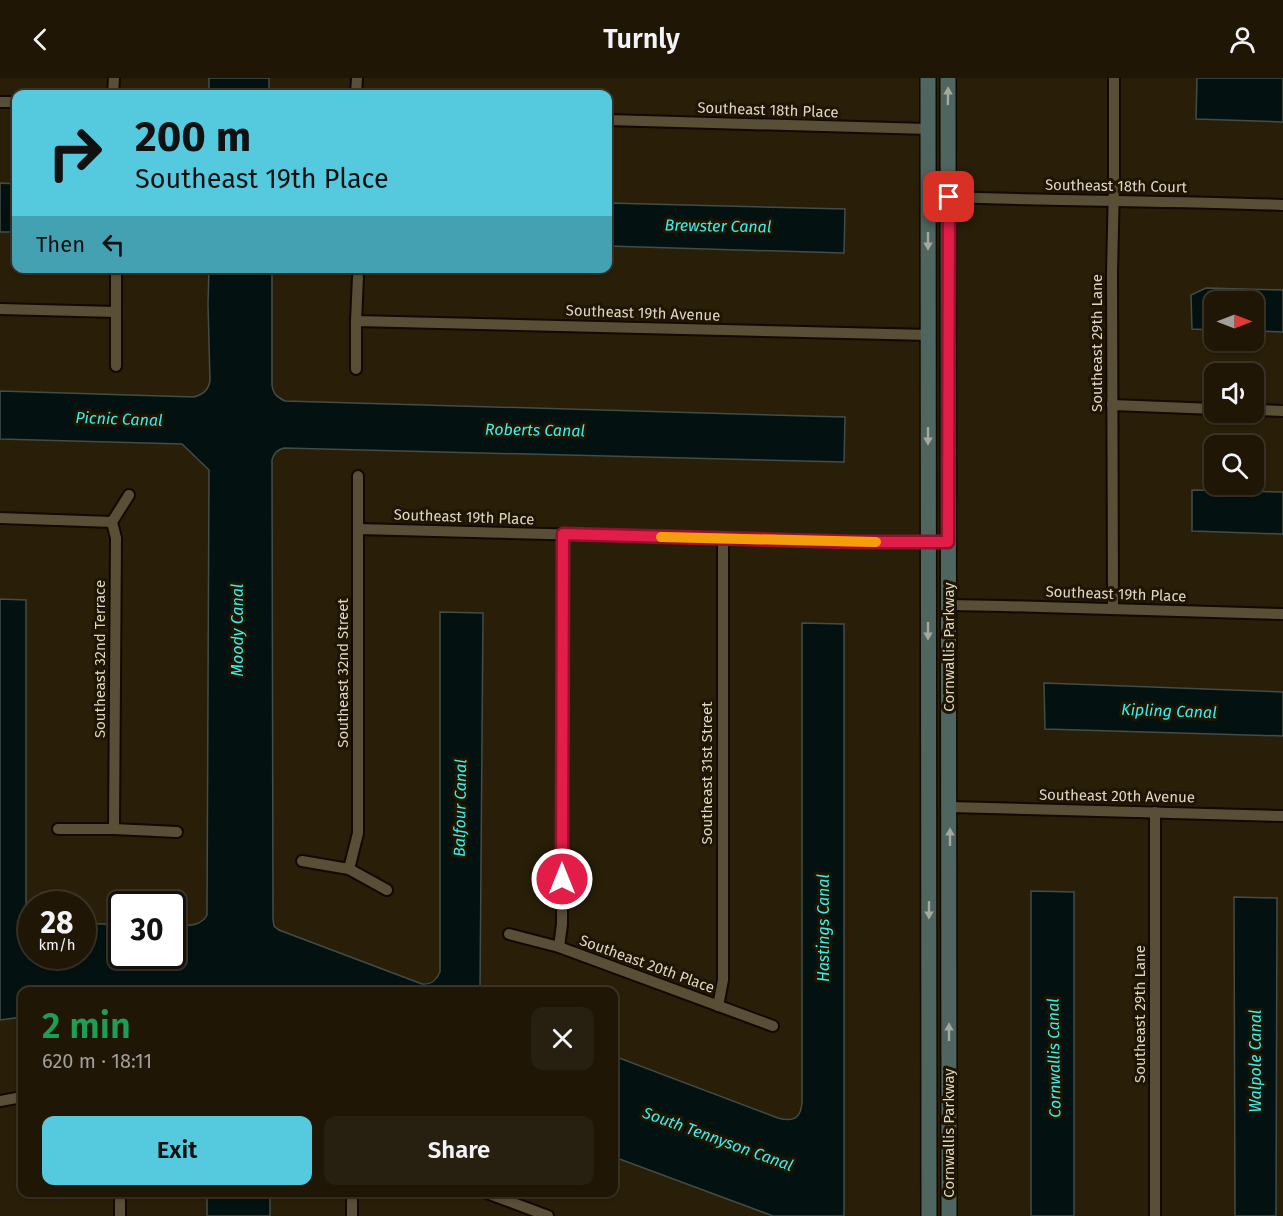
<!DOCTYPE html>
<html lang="en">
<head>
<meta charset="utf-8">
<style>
  :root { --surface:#1f1605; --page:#271f0f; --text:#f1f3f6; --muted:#a19f9a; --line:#3c3527; --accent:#55cade }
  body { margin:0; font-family:"Fira Sans",sans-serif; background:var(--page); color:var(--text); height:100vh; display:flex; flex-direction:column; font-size:22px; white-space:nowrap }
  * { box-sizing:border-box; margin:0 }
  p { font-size:20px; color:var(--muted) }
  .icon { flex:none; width:33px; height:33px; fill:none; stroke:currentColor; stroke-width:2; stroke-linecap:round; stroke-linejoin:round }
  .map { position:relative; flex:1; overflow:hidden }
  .side { position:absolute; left:18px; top:909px; width:600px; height:210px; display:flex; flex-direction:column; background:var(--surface); border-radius:12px; box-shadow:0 2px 4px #0004,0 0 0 2px var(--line) }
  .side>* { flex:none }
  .hud { position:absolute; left:12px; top:12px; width:600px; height:183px; border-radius:12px; box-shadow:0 2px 4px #0004,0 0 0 2px var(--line); background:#55cade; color:#111; overflow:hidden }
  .needle { width:39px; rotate:90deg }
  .tools { position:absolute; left:1204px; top:213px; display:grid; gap:12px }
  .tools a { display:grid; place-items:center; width:60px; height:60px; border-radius:12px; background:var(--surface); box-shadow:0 2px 4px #0004,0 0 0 2px var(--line); font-size:30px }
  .speed { position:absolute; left:18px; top:813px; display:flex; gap:12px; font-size:30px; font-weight:700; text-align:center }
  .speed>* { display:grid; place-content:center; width:78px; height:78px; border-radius:50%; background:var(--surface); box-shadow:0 2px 4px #0004,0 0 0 2px var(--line); line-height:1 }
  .speed small { font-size:15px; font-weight:400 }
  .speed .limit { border:3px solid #111; border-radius:9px; background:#fff; color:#111 }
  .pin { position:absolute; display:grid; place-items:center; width:51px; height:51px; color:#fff; margin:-26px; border-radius:12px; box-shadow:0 3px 9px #0006 }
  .me { position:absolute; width:66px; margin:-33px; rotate:0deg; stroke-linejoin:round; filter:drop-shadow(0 0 4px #0008) }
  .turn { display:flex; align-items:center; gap:21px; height:126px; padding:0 24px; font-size:27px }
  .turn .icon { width:78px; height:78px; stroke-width:2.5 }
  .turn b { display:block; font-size:42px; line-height:51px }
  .then { display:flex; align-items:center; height:57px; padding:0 24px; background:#0003; gap:12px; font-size:22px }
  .round { display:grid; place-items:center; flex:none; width:63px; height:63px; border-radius:12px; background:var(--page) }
  .summary { display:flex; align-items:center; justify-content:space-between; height:102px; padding:0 24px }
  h1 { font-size:36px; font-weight:600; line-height:45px; color:#1e9e55 }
  .action { display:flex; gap:12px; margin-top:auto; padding:12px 24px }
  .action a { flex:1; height:69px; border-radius:12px; background:var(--accent); color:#111; font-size:24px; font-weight:600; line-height:69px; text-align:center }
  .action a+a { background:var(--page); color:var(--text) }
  header { display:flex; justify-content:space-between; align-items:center; height:78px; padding:0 24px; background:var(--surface); font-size:27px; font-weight:600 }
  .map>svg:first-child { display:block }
  .water { fill:#031111; stroke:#444c48; stroke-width:1.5 }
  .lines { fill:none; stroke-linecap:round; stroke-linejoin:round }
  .street-casing { stroke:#110800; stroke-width:14 }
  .secondary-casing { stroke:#110800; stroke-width:18 }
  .street { stroke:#594e36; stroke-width:10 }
  .secondary { stroke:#4f655f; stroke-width:15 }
  .oneway { fill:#a4a99f }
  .route-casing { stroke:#92132f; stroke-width:15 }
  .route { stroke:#e11d48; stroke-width:10 }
  .slow { stroke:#f59e0b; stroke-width:10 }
  .labels { text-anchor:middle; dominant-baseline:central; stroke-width:6; stroke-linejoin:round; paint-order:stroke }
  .street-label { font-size:15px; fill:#ddd6c9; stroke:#1f1501 }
  .water-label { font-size:16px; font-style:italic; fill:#38f0f2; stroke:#1f1501 }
</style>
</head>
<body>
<header><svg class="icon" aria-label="back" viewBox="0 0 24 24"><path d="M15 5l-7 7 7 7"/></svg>Turnly<svg class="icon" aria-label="person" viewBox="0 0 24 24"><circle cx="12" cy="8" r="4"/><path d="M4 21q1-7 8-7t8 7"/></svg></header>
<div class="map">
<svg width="1283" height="1138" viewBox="0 0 1283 1138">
  <rect width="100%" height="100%" fill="#291e07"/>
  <g class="water">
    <rect x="209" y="0" width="60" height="16"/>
    <path d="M1197 0H1283V44L1196 41Z"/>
    <path d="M0 105 16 106V154H0Z"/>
    <path d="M608 125 845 131 844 175 608 168Z"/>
    <path d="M209 190 272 191V307C273 316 277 319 285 323L845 339 844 384 284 370C277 372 274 375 272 382L273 841 274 848 279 852 422 906C431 907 436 903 440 894V534L483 535 480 913 22 914V939L0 942V521L26 522V825C26 831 26 836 31 839L32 878H82L83 845 121 847 122 878H172L173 847C186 847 200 850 207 837L209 392 182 366 0 361V313L194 319C203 316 208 313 210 303L208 226Z"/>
    <path d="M1206 210 1283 212V254L1254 253V224H1215V252L1192 251 1191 217Z"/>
    <path d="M1192 412 1283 414V456L1192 453Z"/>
    <path d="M802 545 844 546V1138H773L614 1079V978L778 1040C793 1044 801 1041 802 1024Z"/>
    <path d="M1044 605 1283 614V658L1045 651Z"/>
    <path d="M1031 813 1074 814V1138H1031Z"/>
    <path d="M1234 819 1277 820 1276 1138H1235Z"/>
    <rect x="207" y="1115" width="63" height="23"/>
  </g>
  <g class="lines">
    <defs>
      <g id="street">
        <path d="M113 16 114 0"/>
        <path d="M356 16 357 0"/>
        <path d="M0 24H16"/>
        <path d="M608 42 928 51"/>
        <path d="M949 119C1060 123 1172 123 1283 127"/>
        <path d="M116 190V288"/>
        <path d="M0 231 116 234"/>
        <path d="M356 243 358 199"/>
        <path d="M356 291V243L929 257"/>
        <path d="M1112 327 1215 331"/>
        <path d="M1254 332 1283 333"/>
        <path d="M358 398V755L349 791 387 812"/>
        <path d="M0 440 112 444"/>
        <path d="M359 451 855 464H928"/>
        <path d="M949 527 1003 528 1283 536"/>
        <path d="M1113 531 1112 195 1114 105V0"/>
        <path d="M950 729 1283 738"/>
        <path d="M1155 734V1138"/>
        <path d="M58 751H114L116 460 112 444 129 417"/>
        <path d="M114 751 177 754"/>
        <path d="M302 783 349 791"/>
        <path d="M509 856 559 869 773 948"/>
        <path d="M559 869 562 846 563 457"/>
        <path d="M718 928 723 902V461"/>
        <path d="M0 1023 22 1019"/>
        <path d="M352 1114V1138"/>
        <path d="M484 1114 548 1138"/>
        <path d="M120 1138V1114"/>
      </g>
      <g id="secondary">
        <path d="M928 0 929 1138"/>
        <path d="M948 0 949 1138"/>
      </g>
    </defs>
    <use href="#street" class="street-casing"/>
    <use href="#secondary" class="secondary-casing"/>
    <use href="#street" class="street"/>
    <use href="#secondary" class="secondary"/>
  </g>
  <defs><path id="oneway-solid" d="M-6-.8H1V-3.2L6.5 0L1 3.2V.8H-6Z" transform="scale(1.5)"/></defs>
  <g class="oneway">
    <use href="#oneway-solid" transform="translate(948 18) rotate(-89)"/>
    <use href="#oneway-solid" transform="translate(928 163) rotate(90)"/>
    <use href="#oneway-solid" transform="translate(928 358) rotate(90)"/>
    <use href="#oneway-solid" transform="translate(928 553) rotate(90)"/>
    <use href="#oneway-solid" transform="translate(950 759) rotate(-90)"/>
    <use href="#oneway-solid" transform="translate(929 832) rotate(90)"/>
    <use href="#oneway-solid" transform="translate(949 954) rotate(-90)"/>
  </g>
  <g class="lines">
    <defs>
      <path id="route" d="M562 801 563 456 855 464H948L949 119"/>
    </defs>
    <use href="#route" class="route-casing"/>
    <use href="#route" class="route"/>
    <path class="slow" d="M661 459 876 464"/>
  </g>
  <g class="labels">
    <g class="street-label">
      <text transform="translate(768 32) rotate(2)">Southeast 18th Place</text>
      <text transform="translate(1116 108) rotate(1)">Southeast 18th Court</text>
      <text transform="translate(643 235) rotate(2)">Southeast 19th Avenue</text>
      <text transform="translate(1097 265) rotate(-90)">Southeast 29th Lane</text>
      <text transform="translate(464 439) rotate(2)">Southeast 19th Place</text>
      <text transform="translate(1116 516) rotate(2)">Southeast 19th Place</text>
      <text transform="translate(949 569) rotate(-90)">Cornwallis Parkway</text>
      <text transform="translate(100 581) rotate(-90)">Southeast 32nd Terrace</text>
      <text transform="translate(343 595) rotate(-90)">Southeast 32nd Street</text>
      <text transform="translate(707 695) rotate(-90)">Southeast 31st Street</text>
      <text transform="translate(1117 718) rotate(1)">Southeast 20th Avenue</text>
      <text transform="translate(647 886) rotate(20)">Southeast 20th Place</text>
      <text transform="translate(1140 936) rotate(-90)">Southeast 29th Lane</text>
      <text transform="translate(949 1055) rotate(-90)">Cornwallis Parkway</text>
    </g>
    <g class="water-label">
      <text transform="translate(718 148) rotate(1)">Brewster Canal</text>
      <text transform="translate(119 341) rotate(2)">Picnic Canal</text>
      <text transform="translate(535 352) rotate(1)">Roberts Canal</text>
      <text transform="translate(237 552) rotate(-90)">Moody Canal</text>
      <text transform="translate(1169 633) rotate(2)">Kipling Canal</text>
      <text transform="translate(460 730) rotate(-89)">Balfour Canal</text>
      <text transform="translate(823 850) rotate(-90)">Hastings Canal</text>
      <text transform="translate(1054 980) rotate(-91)">Cornwallis Canal</text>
      <text transform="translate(1255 983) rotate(-90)">Walpole Canal</text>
      <text transform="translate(718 1061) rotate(20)">South Tennyson Canal</text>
    </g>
  </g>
</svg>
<div class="tools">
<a><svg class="needle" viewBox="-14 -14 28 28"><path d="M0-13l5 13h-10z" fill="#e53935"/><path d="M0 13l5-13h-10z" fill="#a19f9a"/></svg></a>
<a><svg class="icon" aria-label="sound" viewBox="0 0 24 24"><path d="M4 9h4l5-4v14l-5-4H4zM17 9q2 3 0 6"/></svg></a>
<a><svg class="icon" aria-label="search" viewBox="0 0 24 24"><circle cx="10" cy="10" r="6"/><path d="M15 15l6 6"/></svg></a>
</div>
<div class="speed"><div>28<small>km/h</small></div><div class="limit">30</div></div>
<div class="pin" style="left:949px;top:119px;background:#d93025"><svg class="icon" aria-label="arrive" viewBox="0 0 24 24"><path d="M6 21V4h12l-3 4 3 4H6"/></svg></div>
<svg class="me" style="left:562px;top:801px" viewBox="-20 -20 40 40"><circle r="17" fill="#e11d48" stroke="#fff" stroke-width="3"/><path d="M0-11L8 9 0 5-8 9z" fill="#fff"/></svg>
<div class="hud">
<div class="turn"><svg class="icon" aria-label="right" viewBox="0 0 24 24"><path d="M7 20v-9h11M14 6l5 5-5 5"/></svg><div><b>200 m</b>Southeast 19th Place</div></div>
<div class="then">Then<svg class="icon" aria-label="left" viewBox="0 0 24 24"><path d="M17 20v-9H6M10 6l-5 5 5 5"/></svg></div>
</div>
<section class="side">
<div class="summary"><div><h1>2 min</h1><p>620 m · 18:11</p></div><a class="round"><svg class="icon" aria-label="close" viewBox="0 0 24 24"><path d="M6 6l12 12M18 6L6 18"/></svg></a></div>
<div class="action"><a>Exit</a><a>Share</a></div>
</section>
</div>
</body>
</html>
